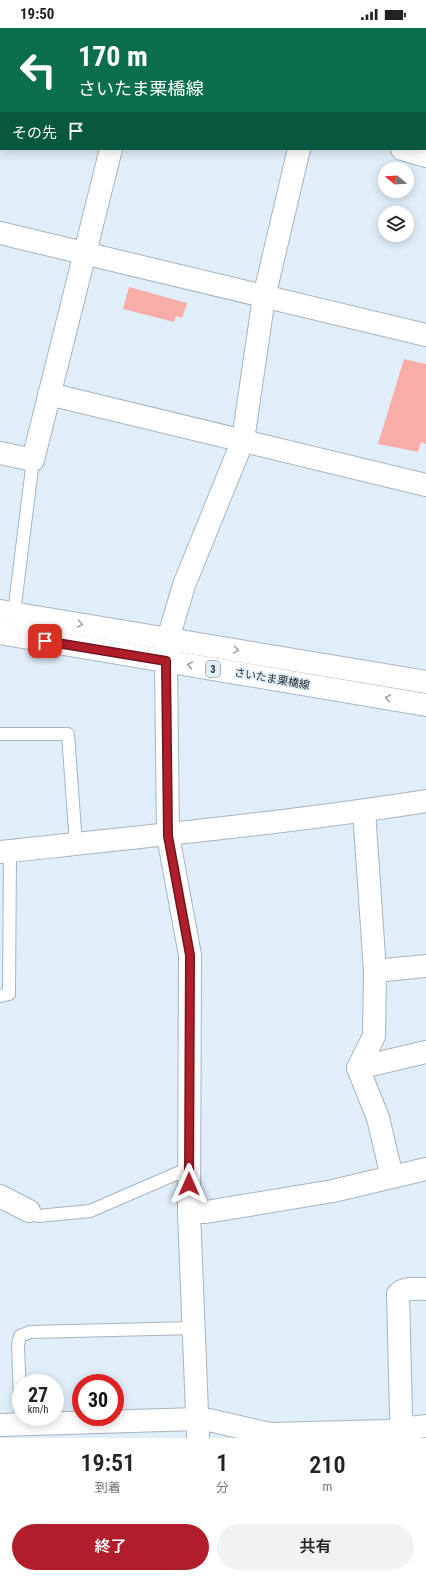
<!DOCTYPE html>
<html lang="ja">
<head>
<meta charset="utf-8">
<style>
  :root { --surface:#fff; --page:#f2f2f2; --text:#222; --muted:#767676; --accent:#b01e2b }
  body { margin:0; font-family:"Roboto Condensed","Noto Sans JP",sans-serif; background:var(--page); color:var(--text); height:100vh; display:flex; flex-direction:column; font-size:15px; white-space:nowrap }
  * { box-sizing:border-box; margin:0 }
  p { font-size:13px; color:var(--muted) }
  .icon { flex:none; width:22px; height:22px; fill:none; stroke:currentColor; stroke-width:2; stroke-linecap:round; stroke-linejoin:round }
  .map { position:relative; height:1410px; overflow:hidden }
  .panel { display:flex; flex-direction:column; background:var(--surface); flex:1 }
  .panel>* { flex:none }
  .hud { position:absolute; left:0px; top:0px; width:426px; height:122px; box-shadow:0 2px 10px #0003; background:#0b6e4f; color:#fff; overflow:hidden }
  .needle { width:26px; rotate:288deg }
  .buttons { position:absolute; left:378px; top:134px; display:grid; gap:8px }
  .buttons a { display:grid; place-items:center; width:36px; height:36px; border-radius:50%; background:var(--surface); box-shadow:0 2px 10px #0003; font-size:20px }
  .speed { position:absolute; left:12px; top:1346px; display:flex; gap:8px; font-size:20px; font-weight:700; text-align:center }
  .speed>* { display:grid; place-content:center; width:52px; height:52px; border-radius:50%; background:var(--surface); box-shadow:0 2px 10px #0003; line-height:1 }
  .speed small { font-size:10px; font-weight:400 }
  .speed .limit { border:6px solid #d22; background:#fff; color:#111 }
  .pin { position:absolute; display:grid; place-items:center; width:34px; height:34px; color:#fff; margin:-17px; border-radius:8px; box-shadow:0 2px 6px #0006 }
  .me { position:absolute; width:44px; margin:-22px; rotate:0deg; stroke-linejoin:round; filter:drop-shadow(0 0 3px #0008) }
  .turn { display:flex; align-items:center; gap:14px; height:84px; padding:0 12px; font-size:18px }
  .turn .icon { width:52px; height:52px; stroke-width:2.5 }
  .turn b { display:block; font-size:28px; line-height:34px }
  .then { display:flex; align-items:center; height:38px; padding:0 12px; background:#0003; gap:8px; font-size:15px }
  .eta { display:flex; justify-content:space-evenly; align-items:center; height:68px; text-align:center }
  .eta b { font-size:24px; font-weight:600; line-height:28px }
  .primary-button { display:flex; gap:8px; margin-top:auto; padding:8px 12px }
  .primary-button a { flex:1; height:46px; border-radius:24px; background:var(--accent); color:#fff; font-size:16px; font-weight:600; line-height:46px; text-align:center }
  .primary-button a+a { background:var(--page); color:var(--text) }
  .status { display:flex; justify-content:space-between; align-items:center; height:28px; padding:0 20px; background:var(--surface); direction:ltr }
  .status svg { height:11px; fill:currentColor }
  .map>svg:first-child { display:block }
  .building { fill:#f9ada8 }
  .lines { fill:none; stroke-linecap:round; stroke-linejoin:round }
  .lane-casing { stroke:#a7b4bf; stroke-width:14 }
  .street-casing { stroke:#a7b4bf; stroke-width:24 }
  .secondary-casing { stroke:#a7b4bf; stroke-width:24 }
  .primary-casing { stroke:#a7b4bf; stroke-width:24 }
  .lane { stroke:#fff; stroke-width:12 }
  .street { stroke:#fff; stroke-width:22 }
  .secondary { stroke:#fff; stroke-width:22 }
  .primary { stroke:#fff; stroke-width:22 }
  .oneway { stroke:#9ea0a2 }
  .route-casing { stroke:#72141c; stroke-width:10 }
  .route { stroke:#b01e2b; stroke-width:7 }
  .labels { text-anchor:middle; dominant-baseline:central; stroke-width:3; stroke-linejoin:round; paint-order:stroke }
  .shield { fill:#dfeef9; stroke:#5f676d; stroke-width:1 }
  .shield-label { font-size:10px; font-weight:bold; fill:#282d31 }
  .street-label { font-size:11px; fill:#282d31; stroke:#dfeef9 }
</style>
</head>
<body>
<div class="status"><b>19:50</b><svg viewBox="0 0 49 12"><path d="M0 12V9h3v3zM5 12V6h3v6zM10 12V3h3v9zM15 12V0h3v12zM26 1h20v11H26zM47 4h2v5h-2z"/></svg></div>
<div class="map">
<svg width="426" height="1410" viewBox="0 0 426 1410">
  <rect width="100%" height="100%" fill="#dfeef9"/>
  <g class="building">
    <path d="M129 259 187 275 182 290 176 288 174 294 123 281Z"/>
    <path d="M404 331 426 336V416L421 414 418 424 378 416Z"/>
  </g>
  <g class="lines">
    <defs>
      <g id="lane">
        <path d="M14 585 33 432"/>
        <path d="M0 706H68L76 817"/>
        <path d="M0 968 9 966 10 823"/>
        <path d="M29 1183 38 1188 90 1183 178 1145 189 1143"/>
        <path d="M21 1395 18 1317 20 1308 30 1304 194 1300"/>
      </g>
      <g id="street">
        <path d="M184 0 185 1"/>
        <path d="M141 1V0"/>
        <path d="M285 1V0"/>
        <path d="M425 53 426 49"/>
        <path d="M402 121 426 128"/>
        <path d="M49 366 426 457"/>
        <path d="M0 425 33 432 111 121"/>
        <path d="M364 783 375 943 374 1008 358 1040 378 1090 392 1149"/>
        <path d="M0 824C142 809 285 795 426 773"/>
        <path d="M375 943 426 938"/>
        <path d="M358 1040 426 1024"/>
        <path d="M0 1168 29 1183"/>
        <path d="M189 1184H206L333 1163 426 1141"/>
        <path d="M0 1397 197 1391 209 1392 270 1406 388 1403 426 1398"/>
        <path d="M404 1401 401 1387 398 1266C405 1259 417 1261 426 1261"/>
        <path d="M198 1410 189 1184 190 927 168 808 166 633 168 611 184 557 243 412 264 269 299 121"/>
      </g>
      <path id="secondary" d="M0 205 426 307"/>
      <g id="primary">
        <path d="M0 583 426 654"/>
        <path d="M0 605 426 677"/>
      </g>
    </defs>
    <use href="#lane" class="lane-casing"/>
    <use href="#street" class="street-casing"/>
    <use href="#secondary" class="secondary-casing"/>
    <use href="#primary" class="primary-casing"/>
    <use href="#lane" class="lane"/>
    <use href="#street" class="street"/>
    <use href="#secondary" class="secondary"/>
    <use href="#primary" class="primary"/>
  </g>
  <defs><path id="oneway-chevron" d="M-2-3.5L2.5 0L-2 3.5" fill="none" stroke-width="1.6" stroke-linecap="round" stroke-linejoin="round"/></defs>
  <g class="oneway">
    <use href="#oneway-chevron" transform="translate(80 596) rotate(10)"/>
    <use href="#oneway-chevron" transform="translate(236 622) rotate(9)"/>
    <use href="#oneway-chevron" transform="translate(190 637) rotate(-170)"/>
    <use href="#oneway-chevron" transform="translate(388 670) rotate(-170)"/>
  </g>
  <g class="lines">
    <defs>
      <path id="route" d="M45 613 166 633 168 808 190 927 189 1156"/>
    </defs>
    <use href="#route" class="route-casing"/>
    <use href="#route" class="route"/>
  </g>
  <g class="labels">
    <rect class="shield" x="206" y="633" width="14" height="16" rx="3"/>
    <g class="shield-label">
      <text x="213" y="641">3</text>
    </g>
    <g class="street-label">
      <text transform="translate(272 651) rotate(10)">さいたま栗橋線</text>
    </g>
  </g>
</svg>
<div class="buttons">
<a><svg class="needle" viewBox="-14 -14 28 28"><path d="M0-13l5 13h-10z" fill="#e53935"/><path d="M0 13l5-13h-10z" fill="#767676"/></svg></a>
<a><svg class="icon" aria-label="layers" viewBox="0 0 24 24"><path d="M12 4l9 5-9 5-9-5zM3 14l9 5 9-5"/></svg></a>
</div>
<div class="speed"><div>27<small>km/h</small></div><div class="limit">30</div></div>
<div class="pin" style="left:45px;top:613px;background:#d93025"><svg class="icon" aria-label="arrive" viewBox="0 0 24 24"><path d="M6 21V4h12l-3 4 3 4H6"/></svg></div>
<svg class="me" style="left:189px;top:1156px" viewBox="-20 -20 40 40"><path d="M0-17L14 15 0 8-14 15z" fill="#b01e2b" stroke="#fff" stroke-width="4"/></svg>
<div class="hud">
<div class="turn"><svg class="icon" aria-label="left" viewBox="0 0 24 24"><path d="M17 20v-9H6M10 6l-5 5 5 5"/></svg><div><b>170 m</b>さいたま栗橋線</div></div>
<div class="then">その先<svg class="icon" aria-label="arrive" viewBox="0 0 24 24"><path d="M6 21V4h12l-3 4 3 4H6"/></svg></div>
</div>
</div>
<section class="panel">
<div class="eta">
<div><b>19:51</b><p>到着</p></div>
<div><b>1</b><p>分</p></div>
<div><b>210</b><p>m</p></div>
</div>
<div class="primary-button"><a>終了</a><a>共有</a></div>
</section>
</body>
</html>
